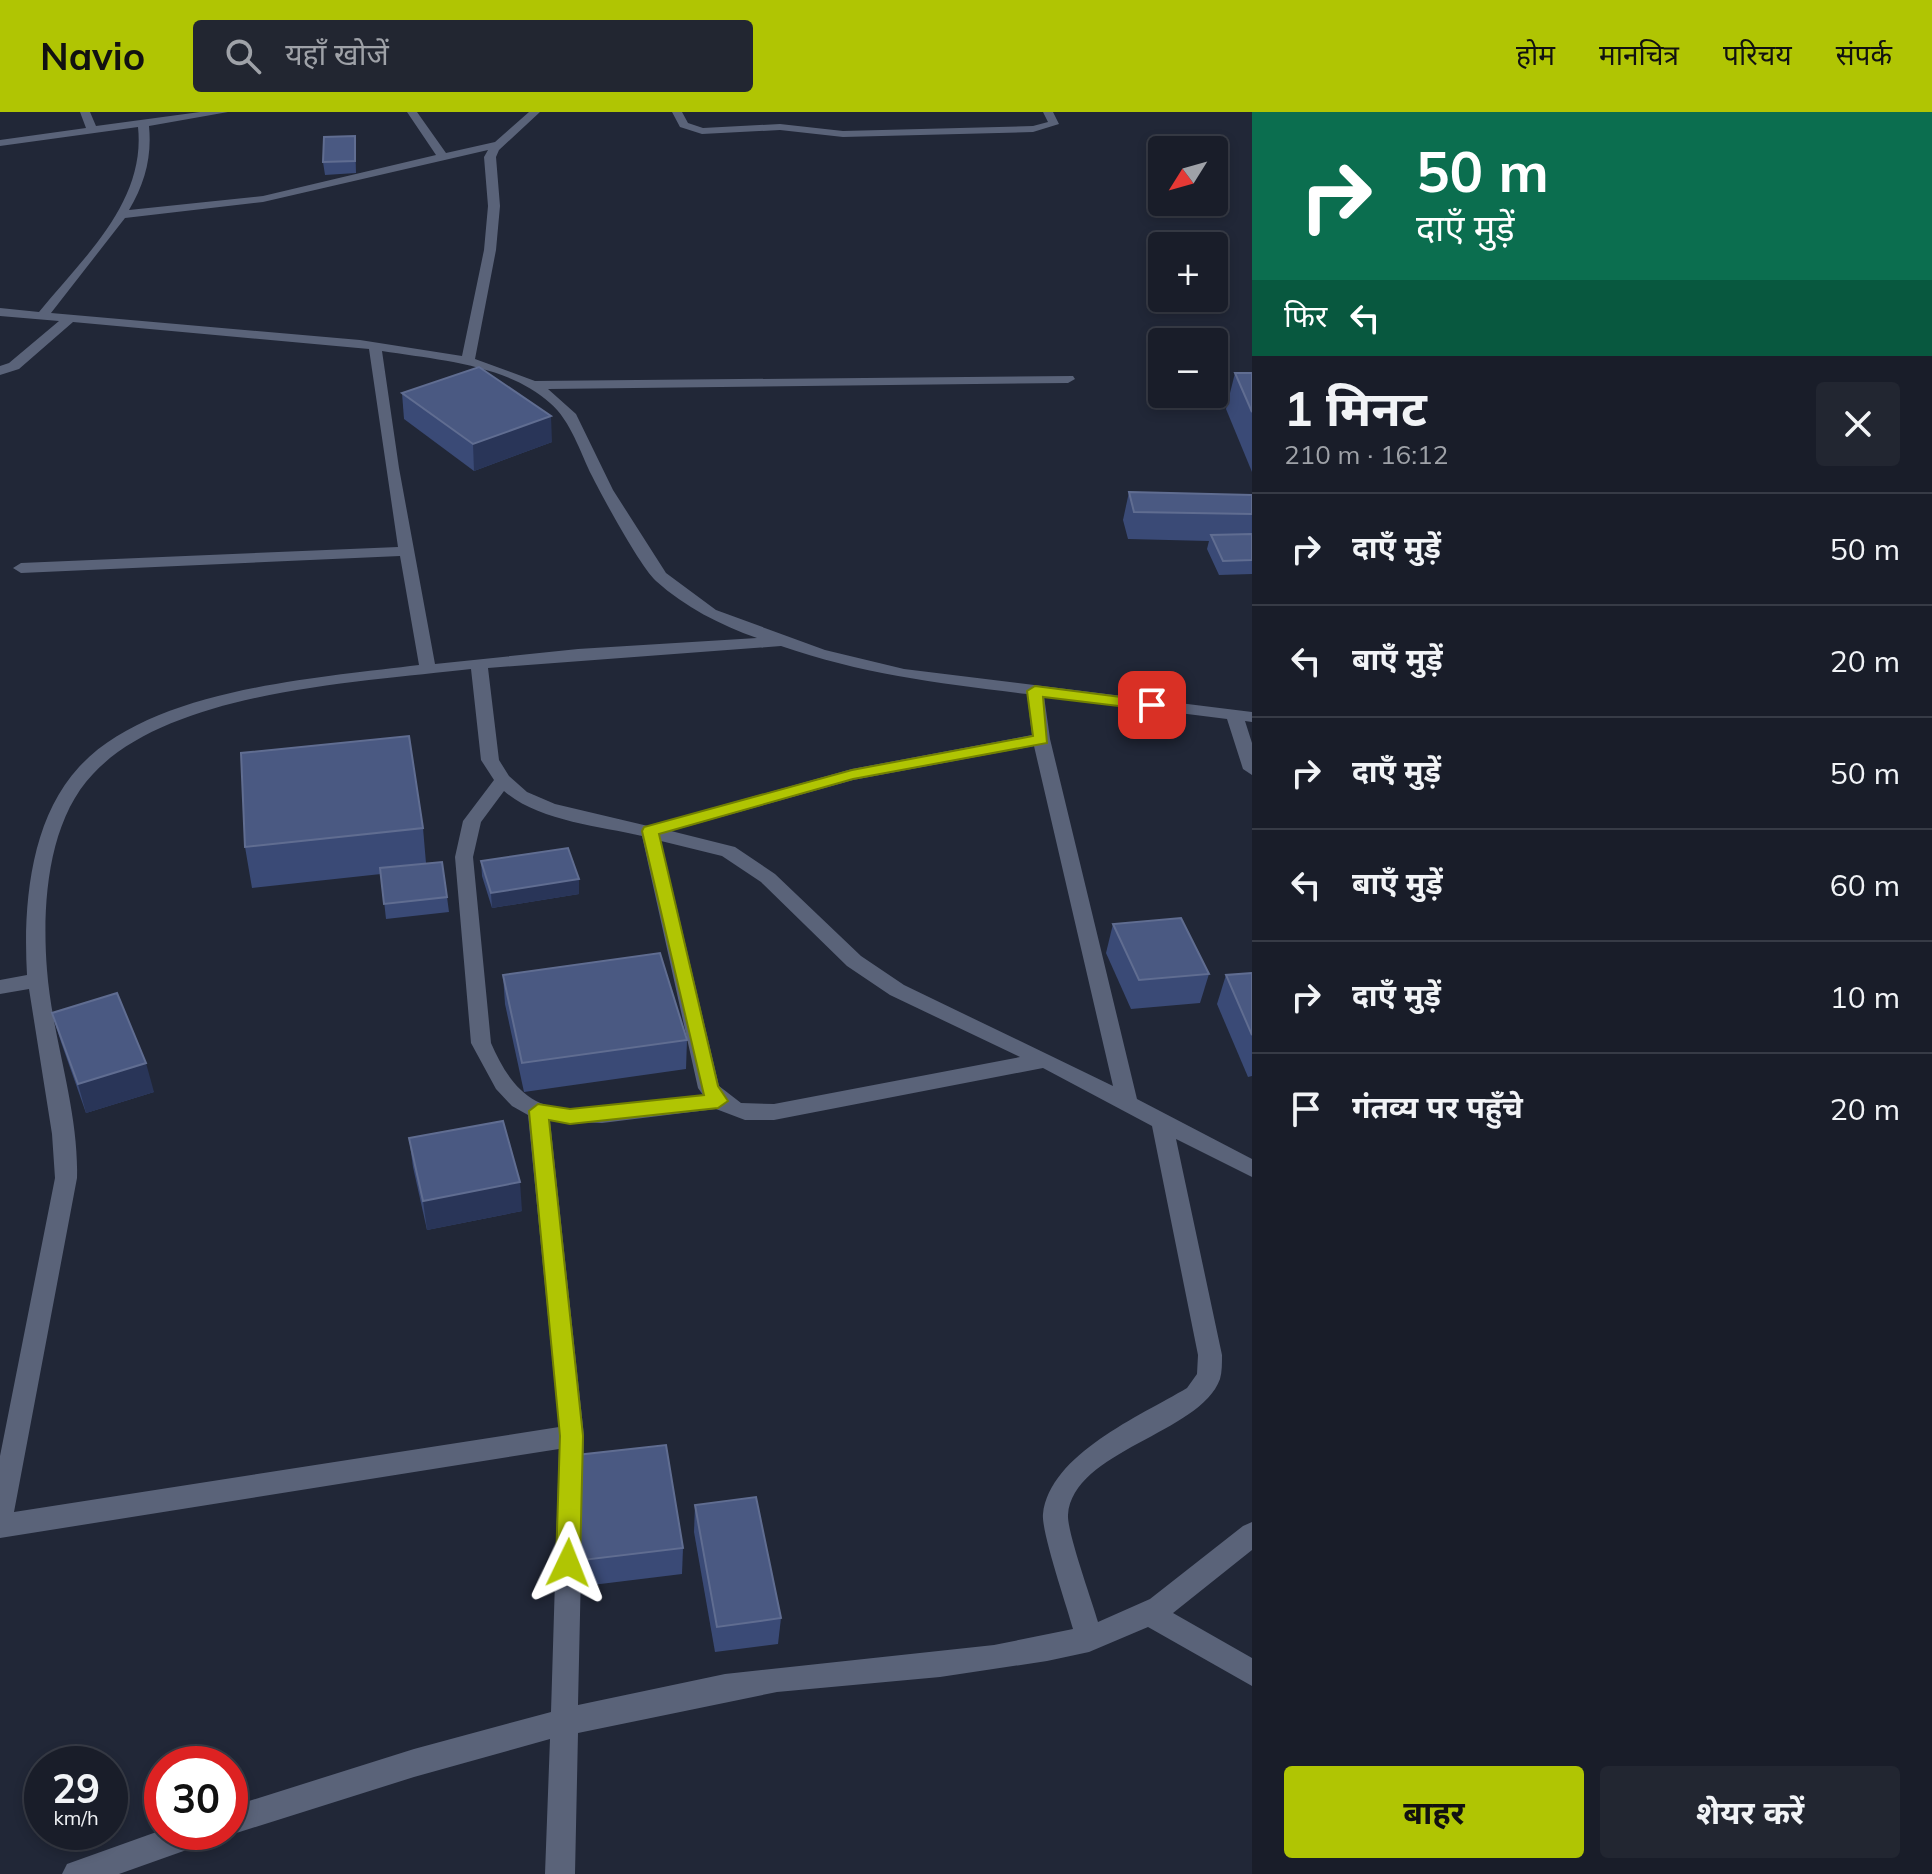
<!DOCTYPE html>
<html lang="hi">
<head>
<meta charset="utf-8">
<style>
  :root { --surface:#191d29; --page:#222631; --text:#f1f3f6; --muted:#9fa2a8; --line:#373b46; --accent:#b0c503 }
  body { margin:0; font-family:Mulish,"Noto Sans Devanagari",sans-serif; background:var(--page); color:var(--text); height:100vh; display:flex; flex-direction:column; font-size:30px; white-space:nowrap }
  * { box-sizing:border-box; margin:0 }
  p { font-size:26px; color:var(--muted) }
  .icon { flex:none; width:44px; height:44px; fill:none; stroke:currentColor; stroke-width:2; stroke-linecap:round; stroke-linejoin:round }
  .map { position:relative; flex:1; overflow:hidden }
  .details { display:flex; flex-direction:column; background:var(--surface); width:680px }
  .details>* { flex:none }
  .banner { background:#0b6e4f; color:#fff; overflow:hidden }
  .needle { width:52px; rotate:233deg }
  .fabs { position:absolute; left:1148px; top:24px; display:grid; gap:16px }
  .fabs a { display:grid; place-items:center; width:80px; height:80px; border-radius:8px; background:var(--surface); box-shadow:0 4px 12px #0003,0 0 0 2px var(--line); font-size:40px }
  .speed { position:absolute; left:24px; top:1634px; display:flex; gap:16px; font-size:40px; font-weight:700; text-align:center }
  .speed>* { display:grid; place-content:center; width:104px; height:104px; border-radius:50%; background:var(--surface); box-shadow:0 4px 12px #0003,0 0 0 2px var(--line); line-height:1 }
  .speed small { font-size:20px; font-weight:400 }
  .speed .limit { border:12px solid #d22; background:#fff; color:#111 }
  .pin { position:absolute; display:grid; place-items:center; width:68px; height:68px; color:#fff; margin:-34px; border-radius:16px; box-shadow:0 4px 12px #0006 }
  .me { position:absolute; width:88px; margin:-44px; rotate:2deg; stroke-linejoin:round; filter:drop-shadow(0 0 6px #0008) }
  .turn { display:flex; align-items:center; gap:28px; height:168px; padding:0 32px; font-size:36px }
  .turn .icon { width:104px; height:104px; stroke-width:2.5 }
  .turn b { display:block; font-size:56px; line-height:68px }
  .then { display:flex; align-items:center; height:76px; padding:0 32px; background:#0003; gap:16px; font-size:30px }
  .round { display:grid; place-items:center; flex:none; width:84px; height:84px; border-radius:8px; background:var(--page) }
  .summary { display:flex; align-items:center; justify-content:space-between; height:136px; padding:0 32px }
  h1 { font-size:48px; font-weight:700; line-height:60px }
  .action { display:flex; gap:16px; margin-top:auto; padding:16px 32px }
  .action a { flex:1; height:92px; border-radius:8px; background:var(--accent); color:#111; font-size:32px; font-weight:700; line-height:92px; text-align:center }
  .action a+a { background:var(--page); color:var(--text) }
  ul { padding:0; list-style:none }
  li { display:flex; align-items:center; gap:24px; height:112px; padding:0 32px; border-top:2px solid var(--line) }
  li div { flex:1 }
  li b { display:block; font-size:30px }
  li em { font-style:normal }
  header { display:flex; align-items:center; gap:48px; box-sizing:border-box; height:112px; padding:0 40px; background:var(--accent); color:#111 }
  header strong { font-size:38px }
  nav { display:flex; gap:44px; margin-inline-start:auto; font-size:28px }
  .search { width:560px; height:72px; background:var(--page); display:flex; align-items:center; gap:20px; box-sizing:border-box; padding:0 28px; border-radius:8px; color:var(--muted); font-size:30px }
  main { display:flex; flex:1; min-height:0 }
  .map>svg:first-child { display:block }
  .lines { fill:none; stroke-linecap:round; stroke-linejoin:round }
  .street { fill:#5a6379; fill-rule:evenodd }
  .wall { fill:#3a4a76 }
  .shaded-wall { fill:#293558 }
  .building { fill:#4a5982; stroke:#606d91; stroke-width:2 }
  .route { fill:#b0c503; stroke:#728002; stroke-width:2 }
</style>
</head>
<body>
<header>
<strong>Navio</strong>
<div class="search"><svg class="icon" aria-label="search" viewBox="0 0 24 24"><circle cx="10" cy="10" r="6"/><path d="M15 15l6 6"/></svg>यहाँ खोजें</div>
<nav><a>होम</a><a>मानचित्र</a><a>परिचय</a><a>संपर्क</a></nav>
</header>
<main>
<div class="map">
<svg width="1252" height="1762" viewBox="0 0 1252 1762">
  <rect width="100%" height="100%" fill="#212737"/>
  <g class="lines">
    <g class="street">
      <path d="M80 0H90L96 14 200 0H228L149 14C152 45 145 71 129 98L263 84 436 43 407 0H417L446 41 495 30 529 0H540L499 38 496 45 500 94 496 138 475 247 535 269 1073 264 1075 267 1068 271 548 277 576 302 613 378 666 461 716 498 825 538 904 557 1252 600V610L1245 609 1252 631V663L1243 657 1227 607 1044 584 1050 627 1137 987 1252 1047V1065L1176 1027 1222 1243C1222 1251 1222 1260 1220 1267 1200 1322 1073 1338 1068 1403 1067 1420 1092 1489 1098 1510L1150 1487 1243 1414 1252 1410V1438L1173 1501 1252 1546V1574L1148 1515 1089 1540 1047 1549 940 1565 777 1580 578 1621 575 1762H545L550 1627 414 1665 230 1723 222 1720H230V1695L414 1637 551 1600 559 1337 0 1426V1344L55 1066 52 1022 29 877 0 882V868L27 863C23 794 30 708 79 655 152 576 318 566 419 553L400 444 21 461 13 456 21 451 398 435 369 237 73 210 19 257 0 263V254L9 251 59 209 0 204V196L39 200C83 146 146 90 138 15L0 34V28L86 16ZM488 38 484 45 488 94 484 138 462 244 360 228 51 201 125 106 263 90ZM382 239C438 248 506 252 550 291 571 309 580 340 592 364 603 386 640 454 656 469 685 495 720 513 757 526L578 537 435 552 399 356ZM781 534C861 562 943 572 1027 582L1032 623 852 657 648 714 555 692 527 680 509 664 499 648 488 556ZM471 557 481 648 494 668 463 709 455 745 471 931 496 977 512 994 528 1003 559 1315 14 1400 77 1066C79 997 52 925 47 858 42 795 47 710 93 662 171 578 362 570 471 557ZM1034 634 1113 974 904 873 861 844 775 762 735 735 671 719 853 668ZM504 679C538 709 599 714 642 724L698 976 703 983C660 989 575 1009 536 989 514 977 501 954 491 931L473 745 481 710ZM661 729 722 744 761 770 847 854 890 883 1020 945 774 992 741 991 719 974ZM1043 956 1152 1014 1198 1243 1197 1262 1187 1276C1140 1304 1050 1342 1043 1402 1041 1419 1067 1495 1073 1517L994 1533 725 1562 578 1593 584 1324 550 1009 602 1011 716 997 745 1008H774Z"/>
      <path d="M672 0H682L688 11 703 16 780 12 843 19 1033 14 1048 10 1043 0H1053L1059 12 1033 20 843 25 780 18 702 22 680 15Z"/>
      <path d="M162 1718 213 1720 209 1730 119 1762H62L67 1752Z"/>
    </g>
  </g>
  <g class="wall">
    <path d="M355 24 356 61 325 63 323 50Z"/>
    <path d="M1235 261H1252V360L1226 297Z"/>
    <path d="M402 281 552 330 474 359 404 307Z"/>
    <path d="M1129 380 1252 383V462L1219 463 1207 437 1209 429 1128 427 1123 408Z"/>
    <path d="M423 716 426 751 447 785 449 800 386 807 381 762 252 776 245 735Z"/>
    <path d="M481 749 579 767V782L492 796 482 764Z"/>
    <path d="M1113 812 1209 862 1200 891 1131 897 1106 841Z"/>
    <path d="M1252 861V964L1248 965 1217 892 1226 863Z"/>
    <path d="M503 863 687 928 686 957 524 980 505 892Z"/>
    <path d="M52 901 154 980 86 1001 61 930Z"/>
    <path d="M409 1026 522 1099 427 1118 413 1055Z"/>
    <path d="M568 1344 683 1436 682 1462 584 1474 569 1371Z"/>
    <path d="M695 1393 781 1506 778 1532 715 1540 694 1420Z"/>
  </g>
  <g class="shaded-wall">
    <path d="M551 304 552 330 474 359 473 332Z"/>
    <path d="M579 767V782L492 796 491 781Z"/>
    <path d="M146 951 154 980 86 1001 78 972Z"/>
    <path d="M520 1070 522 1099 427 1118 423 1089Z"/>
  </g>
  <g class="building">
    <path d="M355 24V49L323 50 324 25Z"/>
    <path d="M479 255 551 304 473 332 402 281Z"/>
    <path d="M1235 261H1252V300Z"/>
    <path d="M1129 380 1252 383V402L1134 400Z"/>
    <path d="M1252 422V448L1223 449 1211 423Z"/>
    <path d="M409 624 423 716 245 735 241 641Z"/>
    <path d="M568 736 579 767 491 781 481 749Z"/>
    <path d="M442 750 447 785 384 792 380 756Z"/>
    <path d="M1181 806 1209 862 1139 868 1113 812Z"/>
    <path d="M660 841 687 928 522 951 503 863Z"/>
    <path d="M1252 861V923L1226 863Z"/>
    <path d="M117 881 146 951 78 972 52 901Z"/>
    <path d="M503 1009 520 1070 423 1089 409 1026Z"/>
    <path d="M666 1333 683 1436 583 1448 568 1344Z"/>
    <path d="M756 1385 781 1506 717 1515 695 1393Z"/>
  </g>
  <path class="route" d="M1035 574 1152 589 1160 593 1152 598 1043 585 1047 631 853 667 659 722 718 974 728 989 718 996 570 1012 549 1008 583 1324 580 1451 576 1458 568 1461 559 1458 556 1451 560 1324 529 999 538 992 570 997 704 983 642 719 644 715 852 658 1033 624 1027 579Z"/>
</svg>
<div class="fabs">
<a><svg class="needle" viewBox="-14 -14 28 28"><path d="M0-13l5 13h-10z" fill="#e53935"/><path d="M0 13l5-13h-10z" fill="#9fa2a8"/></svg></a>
<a>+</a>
<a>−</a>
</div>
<div class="speed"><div>29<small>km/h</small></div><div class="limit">30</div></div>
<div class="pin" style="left:1152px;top:593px;background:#d93025"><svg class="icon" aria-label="arrive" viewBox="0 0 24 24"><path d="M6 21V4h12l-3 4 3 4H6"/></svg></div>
<svg class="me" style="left:568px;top:1451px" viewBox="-20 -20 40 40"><path d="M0-17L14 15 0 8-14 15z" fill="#b0c503" stroke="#fff" stroke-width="4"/></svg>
</div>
<section class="details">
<div class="banner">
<div class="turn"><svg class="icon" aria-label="right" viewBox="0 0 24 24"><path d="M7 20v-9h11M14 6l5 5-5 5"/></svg><div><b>50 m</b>दाएँ मुड़ें</div></div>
<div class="then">फिर<svg class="icon" aria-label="left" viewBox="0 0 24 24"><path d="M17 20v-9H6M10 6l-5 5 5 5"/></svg></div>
</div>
<div class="summary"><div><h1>1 मिनट</h1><p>210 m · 16:12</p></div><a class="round"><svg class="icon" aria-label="close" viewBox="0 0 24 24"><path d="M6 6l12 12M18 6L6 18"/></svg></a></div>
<ul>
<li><svg class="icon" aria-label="right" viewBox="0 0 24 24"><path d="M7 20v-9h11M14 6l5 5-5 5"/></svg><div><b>दाएँ मुड़ें</b></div><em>50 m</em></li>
<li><svg class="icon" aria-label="left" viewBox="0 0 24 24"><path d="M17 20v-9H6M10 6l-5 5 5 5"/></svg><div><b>बाएँ मुड़ें</b></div><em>20 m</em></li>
<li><svg class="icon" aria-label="right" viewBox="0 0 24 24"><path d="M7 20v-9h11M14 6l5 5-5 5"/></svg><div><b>दाएँ मुड़ें</b></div><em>50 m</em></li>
<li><svg class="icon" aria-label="left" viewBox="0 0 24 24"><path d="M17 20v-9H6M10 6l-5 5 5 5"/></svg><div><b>बाएँ मुड़ें</b></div><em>60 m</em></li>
<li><svg class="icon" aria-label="right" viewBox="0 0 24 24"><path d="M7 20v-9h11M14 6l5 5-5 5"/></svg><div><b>दाएँ मुड़ें</b></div><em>10 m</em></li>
<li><svg class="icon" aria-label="arrive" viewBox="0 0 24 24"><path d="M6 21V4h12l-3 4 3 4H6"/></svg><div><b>गंतव्य पर पहुँचे</b></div><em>20 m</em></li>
</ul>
<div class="action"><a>बाहर</a><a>शेयर करें</a></div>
</section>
</main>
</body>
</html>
